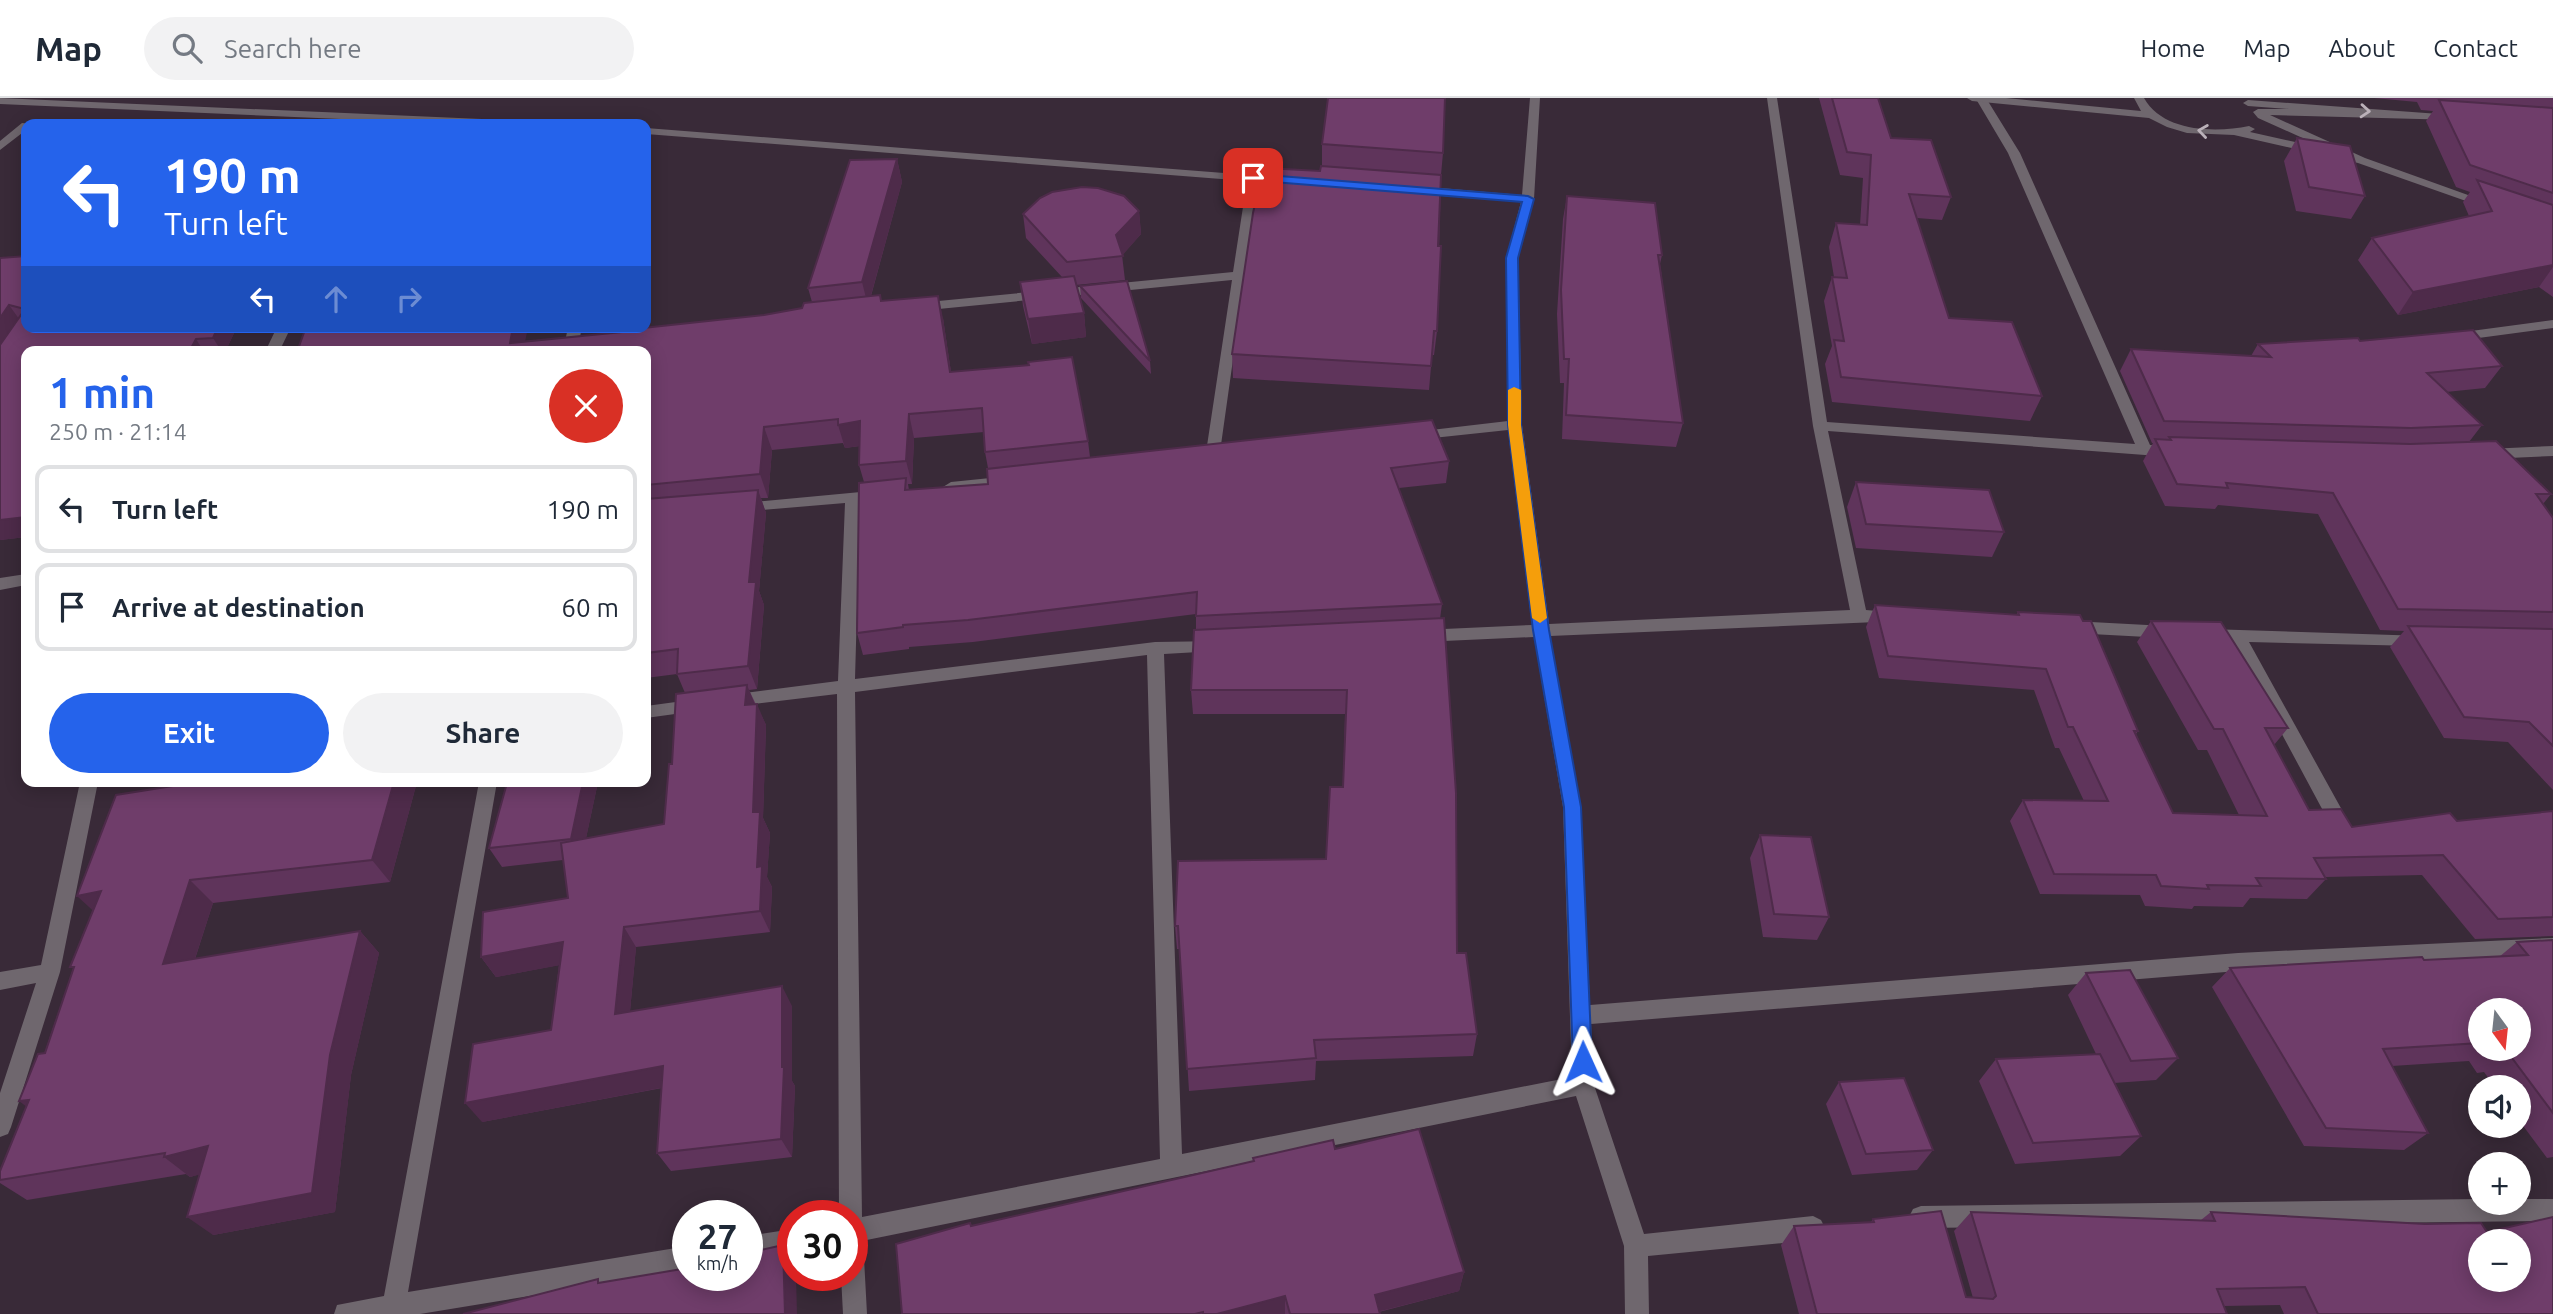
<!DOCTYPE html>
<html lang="en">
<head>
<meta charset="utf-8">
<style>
  :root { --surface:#fff; --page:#f2f2f3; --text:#1f2937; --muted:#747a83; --line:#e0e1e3; --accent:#2563eb }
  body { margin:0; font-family:Ubuntu,sans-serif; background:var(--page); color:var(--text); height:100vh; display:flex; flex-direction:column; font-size:26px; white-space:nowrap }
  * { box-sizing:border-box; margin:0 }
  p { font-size:23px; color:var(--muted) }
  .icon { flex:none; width:38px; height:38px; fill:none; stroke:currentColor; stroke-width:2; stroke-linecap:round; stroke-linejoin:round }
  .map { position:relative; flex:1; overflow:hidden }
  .details { position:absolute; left:21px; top:248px; width:630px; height:441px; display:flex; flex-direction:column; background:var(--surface); border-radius:14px; box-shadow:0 4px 18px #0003 }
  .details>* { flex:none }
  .hud { position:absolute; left:21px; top:21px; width:630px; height:214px; border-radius:14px; box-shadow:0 4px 18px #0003; background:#2563eb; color:#fff; overflow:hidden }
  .needle { width:46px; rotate:165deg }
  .buttons { position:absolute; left:2468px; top:900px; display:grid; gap:14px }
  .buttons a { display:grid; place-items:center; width:63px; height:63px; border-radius:50%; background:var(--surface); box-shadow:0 4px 18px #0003; font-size:35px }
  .speed { position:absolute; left:672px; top:1102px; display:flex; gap:14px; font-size:35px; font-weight:700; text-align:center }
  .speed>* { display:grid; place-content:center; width:91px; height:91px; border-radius:50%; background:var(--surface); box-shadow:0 4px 18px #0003; line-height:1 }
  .speed small { font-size:18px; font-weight:400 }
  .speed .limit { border:10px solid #d22; background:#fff; color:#111 }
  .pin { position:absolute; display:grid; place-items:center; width:60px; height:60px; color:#fff; margin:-30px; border-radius:14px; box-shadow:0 4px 10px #0006 }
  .me { position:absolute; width:77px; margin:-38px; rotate:359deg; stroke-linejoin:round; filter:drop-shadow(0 0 5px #0008) }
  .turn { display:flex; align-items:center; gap:24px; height:147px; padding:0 28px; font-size:32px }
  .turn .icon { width:91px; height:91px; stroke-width:2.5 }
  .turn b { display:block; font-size:49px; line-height:60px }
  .lanes { display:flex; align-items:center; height:66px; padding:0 28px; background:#0003; justify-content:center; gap:35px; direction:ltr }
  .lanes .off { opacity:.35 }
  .round { display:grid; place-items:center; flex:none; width:74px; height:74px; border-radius:37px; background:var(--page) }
  .summary { display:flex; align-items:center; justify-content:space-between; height:119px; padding:0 28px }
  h1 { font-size:42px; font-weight:600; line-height:52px; color:var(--accent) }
  .action { display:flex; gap:14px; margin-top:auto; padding:14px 28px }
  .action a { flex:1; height:80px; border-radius:42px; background:var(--accent); color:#fff; font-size:28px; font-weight:600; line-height:80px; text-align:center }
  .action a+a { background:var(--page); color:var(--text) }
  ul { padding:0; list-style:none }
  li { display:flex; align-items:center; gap:21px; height:88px; margin:0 14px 10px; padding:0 14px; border:4px solid var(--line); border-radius:14px }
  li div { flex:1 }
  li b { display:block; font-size:26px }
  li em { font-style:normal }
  header { display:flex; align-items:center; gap:42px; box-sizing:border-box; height:98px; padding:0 35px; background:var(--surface); border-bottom:2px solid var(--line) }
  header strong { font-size:33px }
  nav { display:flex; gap:38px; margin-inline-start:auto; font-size:24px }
  .search { width:490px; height:63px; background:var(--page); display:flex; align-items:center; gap:18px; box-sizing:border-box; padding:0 24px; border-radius:38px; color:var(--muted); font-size:26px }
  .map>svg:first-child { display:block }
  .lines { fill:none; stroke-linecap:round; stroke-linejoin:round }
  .minor { fill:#6f676e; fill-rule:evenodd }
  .tertiary { fill:#6f676e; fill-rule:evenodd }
  .wall { fill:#5f345b; fill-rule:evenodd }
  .shaded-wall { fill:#4e2b4a }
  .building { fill:#6f3d6a; stroke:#4e2b4a; stroke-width:2; fill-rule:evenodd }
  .oneway { stroke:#bbb1b9 }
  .route { fill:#2563eb; stroke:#184099; stroke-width:2 }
  .slow { fill:#f59e0b }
</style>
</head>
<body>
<header>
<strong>Map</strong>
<div class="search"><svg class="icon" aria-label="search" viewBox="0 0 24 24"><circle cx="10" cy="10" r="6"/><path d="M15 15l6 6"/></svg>Search here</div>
<nav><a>Home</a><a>Map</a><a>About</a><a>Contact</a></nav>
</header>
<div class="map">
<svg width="2553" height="1216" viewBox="0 0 2553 1216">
  <rect width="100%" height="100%" fill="#392a38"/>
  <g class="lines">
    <g class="minor">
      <path d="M0 0 526 23 532 26H456L0 6Z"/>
      <path d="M1530 0H1540L1534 101 1518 160 1522 327 1549 526 1850 512 1813 328 1767 0H1777L1827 324 2135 346 2008 55 1976 1 1986 0 2020 55 2150 347 2172 348 2179 353 2172 358 2145 357 1828 333 1866 512 1900 515 1902 519 1900 523 1550 538 1581 709 1590 907 2238 855 2553 840V858L2238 873 1591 926 1594 987 1644 1136 1813 1118 1821 1122 1825 1130 1821 1138 1813 1142 1648 1158 1649 1216H1625L1624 1148 1576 998 852 1145V1118H839L837 596 729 609 723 608 720 603 723 598 729 597 838 583 845 405 737 414 734 410 737 406 742 405 882 392 890 397 882 402 860 404 855 581 1155 544 1222 543 1224 547 1216 553 1164 556 1182 1056 1572 979 1563 709 1534 539 1422 544 1414 538 1422 532 1532 527 1508 332 1414 342 1407 338 1414 334 1508 323 1506 160 1521 104 1417 96 1411 92 1417 88 1522 97ZM1147 557 1160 1061 862 1119 855 594Z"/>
      <path d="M22 25 31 26H26V32L0 52V43Z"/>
      <path d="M646 30 1288 80V84L1284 85 1258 84 1219 361 1212 366 1205 361 1232 182 918 213 911 209 918 205 1233 174 1247 83 646 36Z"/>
      <path d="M2553 222V230L2456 243 2449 239 2456 235Z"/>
      <path d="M277 229H291L279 254H265Z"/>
      <path d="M568 229H582L577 254H563Z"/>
      <path d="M2553 348V358L2487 361 2480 356 2487 351Z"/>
      <path d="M1010 378 1018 383 1015 386 951 394 943 389 951 384Z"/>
      <path d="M26 476V487L0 492V480Z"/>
      <path d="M2072 523 2166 528 2174 534 2166 540 2072 535 2064 529Z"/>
      <path d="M2208 531 2424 538 2426 542 2418 548 2249 544 2342 712 2344 717 2342 722 2335 724 2328 722 2232 543 2202 541 2200 537 2202 533Z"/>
      <path d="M698 601 704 602 707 607 704 612 646 620V608Z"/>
      <path d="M80 684H98L60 874 11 1029 8 1036 0 1039V995L36 885 0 892V874L41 867Z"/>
      <path d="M479 684H497L408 1194 688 1148V1172L420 1216H334L337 1207 384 1198Z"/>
      <path d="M2480 1101V1104H2518V1101H2553V1123L1921 1130 1913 1127 1909 1119 1913 1111 1921 1108Z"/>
      <path d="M793 1131V1155L747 1162V1138Z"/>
      <path d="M852 1148 860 1152 864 1160 867 1216H843L841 1178H852Z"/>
    </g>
    <path class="tertiary" d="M1967 0H2006L2141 13 2134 0H2144C2163 34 2215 35 2249 28L2255 31 2250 34 2327 51 2258 20 2253 14 2258 11H2289L2248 8 2243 5 2248 2 2453 17 2458 20 2457 22 2270 17 2365 60 2493 106 2483 109 2358 65 2234 37 2187 35 2167 29 2149 20 1972 3Z"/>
  </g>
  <g class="wall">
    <path d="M1819 0H1878L1891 40 1951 99 1942 122 1917 120 1949 220 2042 298 2030 323 1832 304 1825 266 1832 248 1824 203 1832 179H1834L1829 149 1836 125 1860 127 1863 80 1840 77Z"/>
    <path d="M2374 0H2553V199L2539 189 2398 217 2358 162 2372 140 2469 118 2463 104 2470 94 2456 89 2426 23 2433 13 2421 12 2417 4Z"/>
    <path d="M2297 40 2365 98 2351 121 2296 113 2284 63Z"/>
    <path d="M1322 46 1443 55 1441 77 1437 233 1434 257H1432L1429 292 1233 280 1232 256 1320 73 1322 68Z"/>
    <path d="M897 61 902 84 871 198 882 203 943 220 951 274 1088 343 1090 359 1449 363 1446 385 1399 390 1442 506 1440 521 1457 855 1477 936 1473 958 1316 963 1315 982 1189 993 1180 851H1177L1175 828 1326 761 1343 689 1345 616H1193L1191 592 1196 532V516L973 544 909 549V551L863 557 857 535 864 384 859 367 860 348 845 350 843 345 772 352 768 400H761L766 415 759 493 764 507 757 591 749 592 766 627 763 720 770 735 767 779 772 789 770 834 636 849 630 913 792 908V983L795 988 792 1059 671 1073 657 1055 662 990 482 1024 551 932 559 867 496 879 481 859 568 800 563 762 502 769 489 750 506 688 503 685 598 684 586 740 664 726 672 666 685 595 677 576 646 580V254L525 243 642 232 764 217 802 210 812 204 808 190ZM984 334 985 354 988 370V386L909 392 908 386H912L914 340Z"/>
    <path d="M1567 98 1662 157 1660 166 1683 325 1676 349 1562 341 1564 285H1560L1557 216 1563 121Z"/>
    <path d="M1139 113 1141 136 1122 157 1125 182 1076 187 1084 215 1086 239 1032 246 1023 208 1020 184 1062 179 1026 140 1023 116Z"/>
    <path d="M0 160 237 229 225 254H26V439L0 442Z"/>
    <path d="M1080 188 1150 263 1151 276 1081 200Z"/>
    <path d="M2360 243 2502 268 2485 290 2446 294 2482 327 2469 344 2551 396 2543 406 2553 420V692L2508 644 2444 640 2390 549 2404 533 2380 532 2318 416 2218 407 2215 411 2165 408 2143 363 2153 345H2152L2120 273 2131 251 2251 258 2258 246Z"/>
    <path d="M1856 384 2004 434 1992 459 1856 450 1847 409Z"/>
    <path d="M1875 507 2016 517 2018 514 2138 633 2136 636 2173 715 2239 717 2207 652H2198L2137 544 2151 523 2288 630 2274 647 2309 712 2352 729 2457 723 2553 713V838L2475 841 2422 777 2325 779 2326 781 2307 801 2250 800 2243 809 2194 808 2192 811 2145 808 2140 797 2040 796 2010 723 2023 702 2084 703 2059 650H2055L2034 592 1879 580 1866 529Z"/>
    <path d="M417 684 390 784 213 805 195 861 360 833 379 855 351 977 335 1114 213 1137 200 1076 190 1079 186 1076 27 1102 0 1085V1073L26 1009 93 812Z"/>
    <path d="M1760 737 1829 819 1817 842 1763 839 1750 760Z"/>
    <path d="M2553 842V1059L2547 1060 2518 1021V989H2495L2484 974 2477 975 2469 963 2392 968 2428 1035 2404 1052 2304 1048 2212 889 2230 870 2499 859 2517 844ZM2480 912 2518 950H2480Z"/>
    <path d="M2086 875 2178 960 2156 982 2114 985 2141 1038 2120 1058 2015 1066 1979 983 1996 961 2096 956 2068 897Z"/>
    <path d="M1839 984 1933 1052 1917 1072 1852 1077 1826 1006Z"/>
    <path d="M1335 1051 1464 1174 1459 1193 1379 1214 1380 1216H902L972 1128 1253 1063V1060Z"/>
    <path d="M1971 1114 2201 1122 2211 1114 2487 1134 2553 1216H2284L2280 1207 2224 1208 2227 1216H1799L1781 1147 1794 1128 1871 1124 1873 1121 1966 1199 1973 1200 1954 1133Z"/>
  </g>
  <g class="shaded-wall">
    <path d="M897 61 902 84 868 208 862 184Z"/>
    <path d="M1139 113 1141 136 1121 159 1116 137Z"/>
    <path d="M2553 167V169L2539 189 2398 217 2413 194Z"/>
    <path d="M938 198 943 220 954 298 950 274Z"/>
    <path d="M9 207 22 225 0 258V220Z"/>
    <path d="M1084 215 1086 239 1032 246 1028 221Z"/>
    <path d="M218 229H237L225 254H222L213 240Z"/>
    <path d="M513 229H528L523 254 510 245Z"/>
    <path d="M196 241 204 254H189Z"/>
    <path d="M909 316 914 340 912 386 906 363Z"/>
    <path d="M860 323 866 347 845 350 838 327Z"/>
    <path d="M764 329 772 352 768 400 760 376Z"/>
    <path d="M758 392 766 415 759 493 764 507 757 591 748 568 749 484Z"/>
    <path d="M26 419V439L0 442V422Z"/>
    <path d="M747 587 756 609 745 607Z"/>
    <path d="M757 606 766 627 763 720 770 735 767 779 772 789 770 834 760 813 753 714Z"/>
    <path d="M394 684H417L390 784 372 762Z"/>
    <path d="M583 684H598L582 759 571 741Z"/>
    <path d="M190 782 213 805 186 888 163 866Z"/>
    <path d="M101 793V820L77 798Z"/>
    <path d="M624 829 636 849 628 935 615 916Z"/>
    <path d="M360 833 379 855 351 977 335 1114 213 1137 187 1119 330 957Z"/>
    <path d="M563 844 577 864 496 879 481 859Z"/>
    <path d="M782 888 792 908V983L795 988 792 1059 781 1041Z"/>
    <path d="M663 968 676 987 482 1024 465 1005Z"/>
    <path d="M29 1002 47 1024 19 1003Z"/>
    <path d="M208 1048 233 1068 190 1079 164 1059Z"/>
    <path d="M783 1147 793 1161V1178H796L797 1216H785Z"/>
    <path d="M1464 1174 1459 1193 1373 1215 1375 1197Z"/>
    <path d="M1285 1198V1216H1217Z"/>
  </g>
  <g class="building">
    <path d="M1328 0H1445L1443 55 1322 46Z"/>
    <path d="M1832 0H1878L1891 40 1931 42 1951 99 1909 96 1949 220 2012 224 2042 298 1841 279 1834 242 1844 243 1832 179 1847 180 1836 125 1867 127 1871 57 1847 54Z"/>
    <path d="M2439 2 2553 10V95L2470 67Z"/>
    <path d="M2297 40 2350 48 2365 98 2309 89Z"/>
    <path d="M897 61 862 184 808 190 850 62Z"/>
    <path d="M1321 68 1441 77 1438 148H1441L1437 233H1434L1431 268 1232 256 1253 115 1263 70 1320 73Z"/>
    <path d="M2477 82 2553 107V167L2413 194 2372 140 2492 113Z"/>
    <path d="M1082 89 1098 90 1124 98 1139 113 1116 137 1123 158 1067 164 1023 116 1040 100 1052 94Z"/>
    <path d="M1567 98 1655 105 1662 157H1658L1683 325 1566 317 1569 261H1564L1561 192Z"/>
    <path d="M26 158V229H218L213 240 196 241 189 254H26V419L0 422V247L25 211 9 207 0 220V160Z"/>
    <path d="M1074 178 1084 215 1028 221 1020 184Z"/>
    <path d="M1127 183 1150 263 1080 188Z"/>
    <path d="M880 197 881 203 938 198 950 274 1029 267 1028 264 1072 259 1088 343 985 354 982 310 909 316 906 363 859 367 860 323 838 327V321L764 329 760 376 646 387V254H297L306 229H513L510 245 642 232 643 230 764 217 802 210 804 205Z"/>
    <path d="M2473 232 2502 268 2427 275 2482 327 2411 330 2164 323 2131 251 2271 259 2258 246 2358 240 2360 243Z"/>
    <path d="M1432 322 1449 363 1391 370 1442 506 1196 518 1197 494 968 522 903 527V529L857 535 859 385 906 380 905 392 988 386 987 371Z"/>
    <path d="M2169 339 2410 346 2496 343 2551 396H2536L2553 420V514L2398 511 2333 395 2226 385 2228 390 2177 386 2155 341 2171 342Z"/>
    <path d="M1856 384 1989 392 2004 434 1866 426Z"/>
    <path d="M758 392 749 484H756L748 568 677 576 678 551 646 555V401Z"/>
    <path d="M1875 507 2019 517 2018 514 2080 517 2083 523H2091L2138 633H2134L2173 715 2267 718 2223 631H2214L2151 523 2221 524 2288 630H2265L2309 712 2341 711 2352 729 2450 715 2457 723 2553 713V819L2498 821 2443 757 2314 760 2326 781 2256 780 2261 788 2207 787 2209 791 2161 788 2156 777 2054 776 2023 702 2108 703 2073 629H2068L2046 571 1888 558Z"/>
    <path d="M1444 520 1456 695 1457 855H1466L1477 936 1314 942 1316 960 1187 971 1178 828H1175L1178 763 1326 761 1330 689H1343L1347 592H1191L1194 532Z"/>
    <path d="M2408 528 2553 531V648L2529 624 2464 619Z"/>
    <path d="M747 587 745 607 757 606 753 714H760L757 769 762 768 760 813 624 829 615 916 782 888V969H784L781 1041 657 1055 663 968 465 1005 473 946 551 932 563 844 481 859 483 814 568 800 561 745 664 726 669 666H672L676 596Z"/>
    <path d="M198 684H394L372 762 190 782 163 866 360 833 330 957 312 1095 187 1119 208 1048 164 1059 165 1055 0 1082V1073L29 1002 19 1003 38 956 45 955 74 869H70L101 793 77 798 116 697Z"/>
    <path d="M504 684H583L571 741 489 750 507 685Z"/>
    <path d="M1760 737 1811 739 1829 819 1774 816Z"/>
    <path d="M2553 842V1015L2509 956H2502L2498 950H2518V912H2480V945L2383 951 2428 1035 2326 1030 2230 870 2422 859 2424 862 2528 857 2517 844Z"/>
    <path d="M2130 872 2178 960 2131 963 2086 875Z"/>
    <path d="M2100 956 2141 1038 2033 1045 1996 961Z"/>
    <path d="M1904 980 1933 1052 1866 1056 1839 984Z"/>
    <path d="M1419 1031 1464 1174 1375 1197 1380 1216H1290L1285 1198 1217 1216H1203V1214L1195 1216H902L896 1146 970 1125 971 1128 1254 1063 1253 1060 1333 1042 1335 1051Z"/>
    <path d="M1941 1113 1966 1199 1993 1201 1996 1198 1971 1114 2215 1123 2211 1114 2425 1126 2481 1125 2487 1134 2553 1119V1216H2318L2305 1189 2217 1191 2227 1216H1817L1794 1128 1874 1124 1873 1121ZM2480 1143H2518V1181H2480Z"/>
    <path d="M783 1147 785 1216H463L598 1181V1185L688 1170V1178H747V1155Z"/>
  </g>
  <defs><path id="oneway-chevron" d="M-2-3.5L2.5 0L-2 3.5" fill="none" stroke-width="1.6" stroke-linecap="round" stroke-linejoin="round" transform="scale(1.75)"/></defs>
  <g class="oneway">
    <use href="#oneway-chevron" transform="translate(2365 13) rotate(4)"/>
    <use href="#oneway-chevron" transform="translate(2203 33) rotate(-172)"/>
  </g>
  <path class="route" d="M1253 76 1528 98 1534 101 1518 160 1521 327 1549 532 1581 709 1592 964 1589 970 1583 972 1576 970 1573 964 1564 709 1533 532 1508 327 1506 160 1522 104 1249 82V77Z"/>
  <path class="slow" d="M1514 289 1521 292V327L1547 520 1540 525 1532 520 1508 327V292Z"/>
</svg>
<div class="buttons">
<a><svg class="needle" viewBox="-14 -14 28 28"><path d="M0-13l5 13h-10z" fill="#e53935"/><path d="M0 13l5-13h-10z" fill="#747a83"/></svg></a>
<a><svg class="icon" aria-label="sound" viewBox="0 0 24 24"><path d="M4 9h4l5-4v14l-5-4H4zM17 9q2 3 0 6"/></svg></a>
<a>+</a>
<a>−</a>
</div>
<div class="speed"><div>27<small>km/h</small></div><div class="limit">30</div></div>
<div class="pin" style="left:1253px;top:80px;background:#d93025"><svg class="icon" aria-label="arrive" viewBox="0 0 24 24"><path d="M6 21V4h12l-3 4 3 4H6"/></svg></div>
<svg class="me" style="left:1583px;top:964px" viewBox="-20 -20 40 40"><path d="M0-17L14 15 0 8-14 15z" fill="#2563eb" stroke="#fff" stroke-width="4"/></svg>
<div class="hud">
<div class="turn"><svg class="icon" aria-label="left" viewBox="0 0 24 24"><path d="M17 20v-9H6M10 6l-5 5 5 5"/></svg><div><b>190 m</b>Turn left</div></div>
<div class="lanes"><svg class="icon" aria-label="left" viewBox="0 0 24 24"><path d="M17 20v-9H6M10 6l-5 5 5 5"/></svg><svg class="icon off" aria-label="ahead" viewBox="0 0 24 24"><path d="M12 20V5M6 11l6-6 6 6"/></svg><svg class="icon off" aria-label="right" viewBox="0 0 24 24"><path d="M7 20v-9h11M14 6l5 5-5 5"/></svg></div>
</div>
<section class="details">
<div class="summary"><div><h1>1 min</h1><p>250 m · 21:14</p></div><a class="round" style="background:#d93025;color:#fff"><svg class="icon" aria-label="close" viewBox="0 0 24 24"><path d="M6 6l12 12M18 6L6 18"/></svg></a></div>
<ul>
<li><svg class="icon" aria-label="left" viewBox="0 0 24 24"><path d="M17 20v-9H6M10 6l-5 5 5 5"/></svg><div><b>Turn left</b></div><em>190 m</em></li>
<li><svg class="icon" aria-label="arrive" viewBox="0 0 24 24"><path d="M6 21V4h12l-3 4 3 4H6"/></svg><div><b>Arrive at destination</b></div><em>60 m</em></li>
</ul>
<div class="action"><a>Exit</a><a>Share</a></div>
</section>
</div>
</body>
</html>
